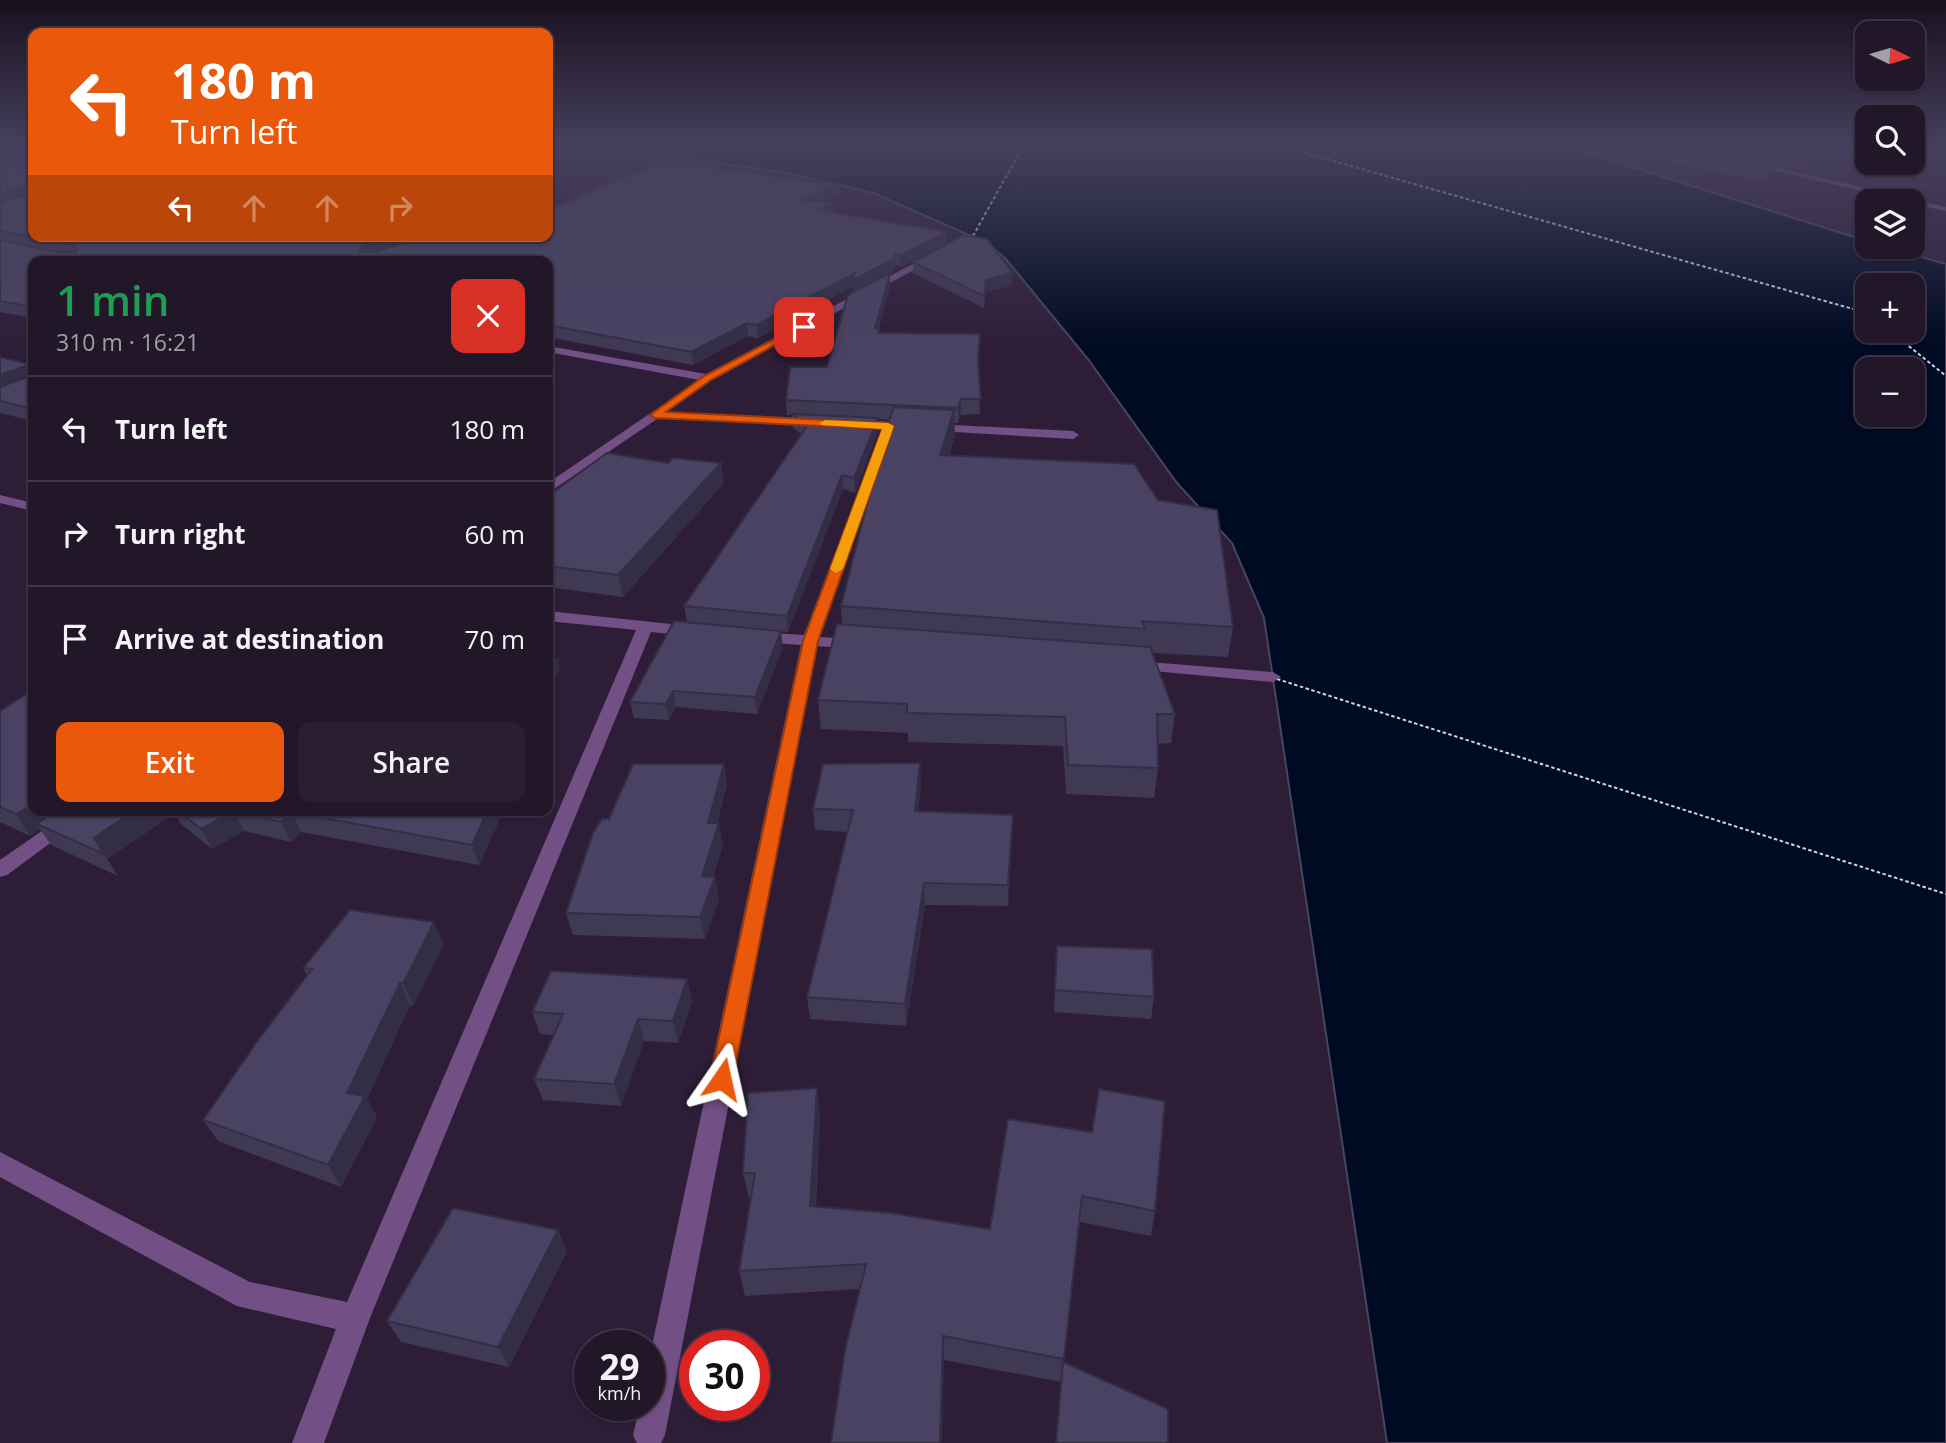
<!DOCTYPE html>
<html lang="en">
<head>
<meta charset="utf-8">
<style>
  :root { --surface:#221629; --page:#2a1f31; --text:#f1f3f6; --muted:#a29fa8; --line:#3f3546; --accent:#ea580c }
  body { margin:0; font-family:"Open Sans",sans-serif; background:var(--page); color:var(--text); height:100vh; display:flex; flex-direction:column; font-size:26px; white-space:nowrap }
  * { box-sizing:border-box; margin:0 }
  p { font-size:23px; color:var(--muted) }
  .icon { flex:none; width:38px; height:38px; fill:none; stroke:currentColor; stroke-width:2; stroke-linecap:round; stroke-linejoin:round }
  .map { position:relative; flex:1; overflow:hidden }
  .details { position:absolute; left:28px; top:256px; width:525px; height:560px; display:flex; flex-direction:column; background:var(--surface); border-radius:14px; box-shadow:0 2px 5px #0004,0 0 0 2px var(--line) }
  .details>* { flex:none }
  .guide { position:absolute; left:28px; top:28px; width:525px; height:214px; border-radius:14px; box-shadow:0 2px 5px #0004,0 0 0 2px var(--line); background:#ea580c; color:#fff; overflow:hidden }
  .needle { width:46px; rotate:95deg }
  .controls { position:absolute; left:1855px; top:21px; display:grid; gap:14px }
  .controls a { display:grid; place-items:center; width:70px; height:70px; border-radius:14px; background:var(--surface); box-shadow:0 2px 5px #0004,0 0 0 2px var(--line); font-size:35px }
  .speed { position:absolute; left:574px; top:1330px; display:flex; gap:14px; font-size:35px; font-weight:700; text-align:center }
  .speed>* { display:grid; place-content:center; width:91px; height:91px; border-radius:50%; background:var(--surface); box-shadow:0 2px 5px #0004,0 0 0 2px var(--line); line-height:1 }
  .speed small { font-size:18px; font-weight:400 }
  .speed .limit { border:10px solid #d22; background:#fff; color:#111 }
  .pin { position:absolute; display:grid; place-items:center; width:60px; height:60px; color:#fff; margin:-30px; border-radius:14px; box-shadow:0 4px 10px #0006 }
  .me { position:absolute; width:77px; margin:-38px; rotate:11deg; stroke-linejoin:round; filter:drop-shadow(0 0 5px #0008) }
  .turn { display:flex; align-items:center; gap:24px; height:147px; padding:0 28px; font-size:32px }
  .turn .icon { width:91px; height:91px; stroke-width:2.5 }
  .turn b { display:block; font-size:49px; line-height:60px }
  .lanes { display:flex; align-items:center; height:66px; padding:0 28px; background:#0003; justify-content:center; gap:35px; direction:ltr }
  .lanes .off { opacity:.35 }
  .round { display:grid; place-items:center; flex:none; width:74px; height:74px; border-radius:14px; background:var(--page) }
  .head { display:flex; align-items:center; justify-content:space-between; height:119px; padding:0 28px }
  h1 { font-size:42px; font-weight:600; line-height:52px; color:#1e9e55 }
  .button { display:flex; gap:14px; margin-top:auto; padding:14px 28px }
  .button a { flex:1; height:80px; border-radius:14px; background:var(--accent); color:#fff; font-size:28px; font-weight:600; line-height:80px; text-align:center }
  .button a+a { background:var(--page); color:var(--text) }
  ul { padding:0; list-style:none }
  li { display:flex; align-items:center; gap:21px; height:105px; padding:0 28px; border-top:2px solid var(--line) }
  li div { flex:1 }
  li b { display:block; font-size:26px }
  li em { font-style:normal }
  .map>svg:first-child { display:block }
  .water { fill:#000a22; stroke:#44475d; stroke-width:2; fill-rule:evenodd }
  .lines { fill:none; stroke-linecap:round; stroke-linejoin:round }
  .ferry { stroke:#c6d8ed; stroke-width:2; stroke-dasharray:3.5 2.5; stroke-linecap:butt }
  .minor { fill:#724f84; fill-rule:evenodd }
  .wall { fill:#3f3954 }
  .shaded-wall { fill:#332e45 }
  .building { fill:#494262; stroke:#332e45; stroke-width:2 }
  .route { fill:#ea580c; stroke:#983908; stroke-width:2 }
  .slow { fill:#f59e0b }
</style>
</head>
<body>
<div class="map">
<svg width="1946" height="1443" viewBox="0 0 1946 1443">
  <rect width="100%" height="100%" fill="#2e1d37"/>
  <path class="water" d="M599 146H1565L1867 241V247H1886L1946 264V1443H1387L1264 618 1232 543 1177 483 1088 359 1005 258 987 243 874 193 787 173ZM1867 285H1913V331H1867ZM1867 369H1913V415H1867Z"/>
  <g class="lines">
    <g class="ferry">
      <path d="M1281 146 1867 313"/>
      <path d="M973 236 1023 146"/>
      <path d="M1890 331 1946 376"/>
      <path d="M1277 679 1946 894"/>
    </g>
    <g class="minor">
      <path d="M1745 160 1946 207V211L1913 204V201H1903L1743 163Z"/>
      <path d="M969 234 976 236 712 380 666 412 816 419 820 421V425L657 419 548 493V483L699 380 548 352V346L706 374Z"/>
      <path d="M855 420 1073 431 1079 435 1073 439 851 426 849 424Z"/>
      <path d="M878 452 884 456 820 637 855 639 863 644 855 649 817 646 665 1435 661 1443H637L633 1435 640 1405H649V1360L801 645 760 642 752 637 760 632 804 635 872 456Z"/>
      <path d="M0 495 33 503V511L0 503Z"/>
      <path d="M548 611 690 626 698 631 690 636 651 632 370 1318 324 1443H292L336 1329 237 1306 0 1177V1152L250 1282 347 1302 636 630 548 621Z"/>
      <path d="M1137 661 1273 672 1281 677 1273 682 1131 669 1129 666 1131 663Z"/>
      <path d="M72 810H95L7 875 0 877V860Z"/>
    </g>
  </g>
  <g class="wall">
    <path d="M0 146H33V236L313 243 333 236H548L838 185 839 195 820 202 832 203 833 212 947 242 901 267 896 265 894 271 890 273V286L879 328 880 333 980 348 978 370 980 414 961 415 958 423H954L955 436 949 456 1233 627 1228 657 1152 653 1175 714 1171 743 1157 744 1158 768 1154 798 1066 794 1063 746 908 742V733L821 729 818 700 842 624 841 606 871 489 870 471 889 420 878 419V431L855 493 843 489 788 632 687 622 684 606 802 434 793 428 792 415H787L786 400 827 367 854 292 853 286 758 338 748 336 693 365 548 337V261H33V318L0 312Z"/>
    <path d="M1598 146H1677L1768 176 1766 182Z"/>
    <path d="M1685 146H1816L1835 160 1779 167Z"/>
    <path d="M913 262 1012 273V285L986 292 984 308 913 273Z"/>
    <path d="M0 357 33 365V421L0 413Z"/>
    <path d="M668 463H721L724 483 623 597 548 587V496Z"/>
    <path d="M783 647 757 714 676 707 669 720 634 718 630 702Z"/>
    <path d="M0 711 33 810H504L479 865 301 832 291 842 244 831 212 849 181 824 175 813 107 859 118 876 51 845 40 829 30 836 0 822Z"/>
    <path d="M724 764 727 785 717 823 723 845 713 877H715L719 899 705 939 573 935 566 913 609 819Z"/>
    <path d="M921 784 918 812 1012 836 1008 906 925 905 906 1026 810 1019 807 997 848 832 815 830 813 809Z"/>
    <path d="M444 944 413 1006 410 1005 367 1099 377 1117 341 1187 218 1141 203 1120 307 975 303 968Z"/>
    <path d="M1057 946 1154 997 1151 1019 1054 1012Z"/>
    <path d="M687 979 692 1001 678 1043 644 1041 621 1106 543 1100 534 1079 554 1035 540 1034 532 1012Z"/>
    <path d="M820 1114 816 1206 990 1229 1008 1119 1155 1211 1151 1236 1080 1222 1061 1382 944 1360 860 1289 745 1296 739 1271 751 1198H749L743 1173Z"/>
    <path d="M558 1230 567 1251 509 1367 401 1342 387 1321Z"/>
  </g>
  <g class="shaded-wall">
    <path d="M1837 155 1835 160 1779 167 1781 161Z"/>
    <path d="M838 185 839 195 800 210 799 200Z"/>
    <path d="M25 186 30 196 0 205V194Z"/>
    <path d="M832 203 833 214 818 210Z"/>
    <path d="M947 232V242L901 267 900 256Z"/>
    <path d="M392 236H400L402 245 364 261 360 252 361 247Z"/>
    <path d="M895 254 896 265 894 271 890 273V286L875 342 854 292 853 286 758 338 756 325Z"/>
    <path d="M1012 273V285L986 292 984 308 986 280Z"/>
    <path d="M747 323 748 336 693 365 691 352Z"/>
    <path d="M980 334V348L978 377V362Z"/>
    <path d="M25 366 32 379 0 391V375Z"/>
    <path d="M961 399V415L958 423V408Z"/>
    <path d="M954 410 955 436 941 482 940 455Z"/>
    <path d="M878 418V431L855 493 854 478Z"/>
    <path d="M721 463 724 483 623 597 618 575Z"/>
    <path d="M842 475 843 489 788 632 787 616Z"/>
    <path d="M781 631 783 647 757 714 755 697Z"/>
    <path d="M558 660 560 670 548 684V670Z"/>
    <path d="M673 691 676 707 669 720 666 704Z"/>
    <path d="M549 693 554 712 548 720V694Z"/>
    <path d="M920 763 921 784 915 833V811Z"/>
    <path d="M724 764 727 785 712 844 708 823Z"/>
    <path d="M33 804V810H70L37 824 40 829 30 836 16 814Z"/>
    <path d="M135 810H173L175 813 107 859 118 876 94 838Z"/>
    <path d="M488 810H504L479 865 472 845Z"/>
    <path d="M234 811 244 831 212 849 201 829Z"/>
    <path d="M291 812 301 832 291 842 281 822Z"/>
    <path d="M1013 815 1012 836 1008 906V885Z"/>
    <path d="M719 823 723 845 707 898 702 876Z"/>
    <path d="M715 877 719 899 705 939 700 917Z"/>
    <path d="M924 883 925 905 906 1026 905 1004Z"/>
    <path d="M434 922 444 944 413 1006 403 984Z"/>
    <path d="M687 979 692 1001 678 1043 673 1021Z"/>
    <path d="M400 983 410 1005 367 1099 377 1117 341 1187 328 1165 347 1093Z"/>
    <path d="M638 1019 644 1041 621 1106 614 1084Z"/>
    <path d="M817 1088 820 1114 814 1231 810 1206Z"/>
    <path d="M558 1230 567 1251 509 1367 498 1347Z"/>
    <path d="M943 1336 944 1360 942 1443H940Z"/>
  </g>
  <g class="building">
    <path d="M0 146H33V236H282L313 243 333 236H392L361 247 360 252H375L404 243 405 240 402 236H548V210L664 161 838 185 799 200 832 203 818 210 947 232 900 256 895 254 894 259 853 280 855 273 756 325 747 323 691 352 548 325V261H33V307L0 301V240L57 252H76L78 249 72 244 0 231V202L29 195 31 189 25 186 0 194Z"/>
    <path d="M1624 146H1677L1769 167 1768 176Z"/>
    <path d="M1710 146H1816L1837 151V155L1781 161Z"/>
    <path d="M964 235 987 239 1012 273 986 280 984 296 913 262Z"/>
    <path d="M890 273 875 328H879L878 333 980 334 978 362 981 399H961L958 408 786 400 790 367H827L848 295Z"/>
    <path d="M0 357 33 365V409L0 401V387L27 377 29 368 25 366 0 375Z"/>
    <path d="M894 407 954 410 940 455 1134 464 1158 500 1217 510 1233 627 1142 621 1145 629 841 606 875 472 870 471Z"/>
    <path d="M792 414 878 418 854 478 842 475 787 616 684 606 807 426Z"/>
    <path d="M607 453 668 463 673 458 721 463 618 575 548 566V496Z"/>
    <path d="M674 621 781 631 755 697 673 691 666 704 630 702Z"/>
    <path d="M837 624 1150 647 1175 714H1157L1158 768 1068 765 1065 717 907 713V704L818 700Z"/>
    <path d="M548 658 558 660 548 670Z"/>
    <path d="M33 690V804L16 814 0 807V711Z"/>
    <path d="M920 763 915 811 1013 815 1008 885 924 883 905 1004 807 997 853 810 813 809 823 764Z"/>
    <path d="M633 764H724L708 823H719L702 876 715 877 700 917 566 913 593 833 602 819H609Z"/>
    <path d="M56 810H135L94 838 104 854 37 824Z"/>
    <path d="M177 810H488L472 845 291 812 281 822 234 811 201 829Z"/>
    <path d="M350 910 434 922 403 984 400 983 347 1093 365 1096 328 1165 203 1120 256 1043 312 969 303 968Z"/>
    <path d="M1057 946 1152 949 1154 997 1055 990Z"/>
    <path d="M551 971 687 979 673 1021 638 1019 614 1084 534 1079 563 1014 532 1012Z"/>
    <path d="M817 1088 810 1206 891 1213 990 1229 1008 1119 1092 1132 1099 1089 1165 1101 1155 1211 1082 1196 1064 1359 943 1336 940 1443H831L845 1350 866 1264 739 1271 755 1173H743L748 1093Z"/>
    <path d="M453 1208 558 1230 498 1347 387 1321Z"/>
    <path d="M1063 1362 1168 1409V1443H1056Z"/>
  </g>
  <linearGradient id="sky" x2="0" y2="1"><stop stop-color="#19101e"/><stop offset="0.42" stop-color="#46405e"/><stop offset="1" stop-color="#46405e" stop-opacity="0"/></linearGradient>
  <rect width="1946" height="348" fill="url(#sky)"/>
  <path class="route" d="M801 325 808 327 711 380 666 412 888 423 894 426 818 641 733 1079 729 1086 722 1088 714 1086 710 1079 803 641 882 429 655 418 650 415 704 376Z"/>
  <path class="slow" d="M825 420 888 423 894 426 843 569 836 573 830 569 882 429 821 425 820 423Z"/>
</svg>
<div class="controls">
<a><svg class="needle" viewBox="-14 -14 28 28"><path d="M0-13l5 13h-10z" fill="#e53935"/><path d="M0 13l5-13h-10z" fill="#a29fa8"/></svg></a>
<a><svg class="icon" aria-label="search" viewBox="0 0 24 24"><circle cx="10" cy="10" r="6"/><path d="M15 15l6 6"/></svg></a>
<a><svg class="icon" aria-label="layers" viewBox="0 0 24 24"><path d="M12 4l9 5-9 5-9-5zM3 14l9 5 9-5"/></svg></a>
<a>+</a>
<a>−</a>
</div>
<div class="speed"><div>29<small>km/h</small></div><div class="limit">30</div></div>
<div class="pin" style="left:804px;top:327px;background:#d93025"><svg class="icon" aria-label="arrive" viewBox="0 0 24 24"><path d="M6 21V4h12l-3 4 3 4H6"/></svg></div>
<svg class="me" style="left:722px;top:1079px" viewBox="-20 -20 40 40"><path d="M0-17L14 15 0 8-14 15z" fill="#ea580c" stroke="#fff" stroke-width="4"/></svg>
<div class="guide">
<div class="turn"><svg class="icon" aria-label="left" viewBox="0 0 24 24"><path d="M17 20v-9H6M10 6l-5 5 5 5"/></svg><div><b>180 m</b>Turn left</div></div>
<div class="lanes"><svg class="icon" aria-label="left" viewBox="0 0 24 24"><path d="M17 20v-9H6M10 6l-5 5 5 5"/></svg><svg class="icon off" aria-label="ahead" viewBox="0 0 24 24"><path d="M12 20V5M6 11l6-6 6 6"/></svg><svg class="icon off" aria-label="ahead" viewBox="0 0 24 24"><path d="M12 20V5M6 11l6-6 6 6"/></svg><svg class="icon off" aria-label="right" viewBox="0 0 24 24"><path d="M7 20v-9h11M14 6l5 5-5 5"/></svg></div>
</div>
<section class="details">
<div class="head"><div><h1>1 min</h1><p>310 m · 16:21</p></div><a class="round" style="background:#d93025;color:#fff"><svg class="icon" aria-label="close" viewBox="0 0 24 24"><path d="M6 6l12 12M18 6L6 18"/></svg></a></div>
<ul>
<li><svg class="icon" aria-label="left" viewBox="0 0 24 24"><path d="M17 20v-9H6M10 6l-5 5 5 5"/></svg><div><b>Turn left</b></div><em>180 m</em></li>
<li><svg class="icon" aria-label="right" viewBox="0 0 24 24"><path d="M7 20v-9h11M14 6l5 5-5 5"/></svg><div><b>Turn right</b></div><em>60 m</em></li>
<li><svg class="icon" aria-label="arrive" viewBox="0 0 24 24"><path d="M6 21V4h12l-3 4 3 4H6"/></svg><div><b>Arrive at destination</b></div><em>70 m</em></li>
</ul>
<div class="button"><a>Exit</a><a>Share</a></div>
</section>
</div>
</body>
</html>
